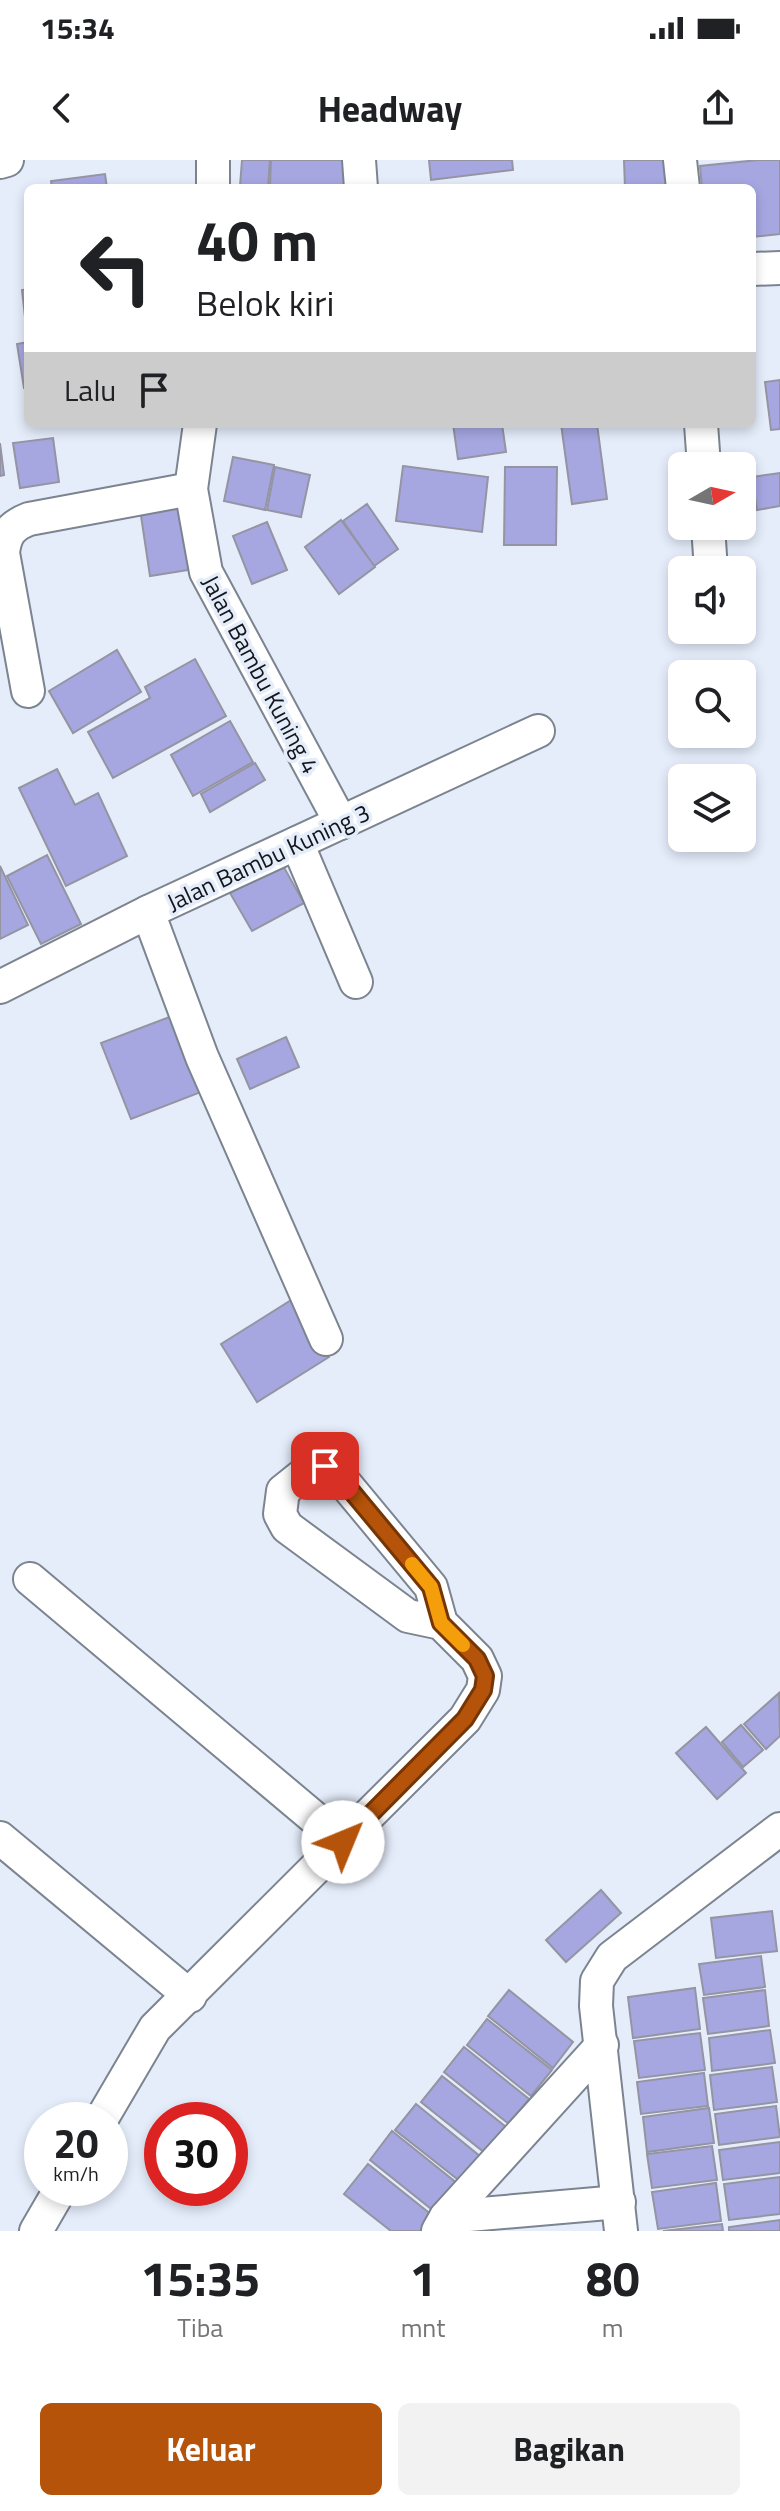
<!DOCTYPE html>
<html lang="id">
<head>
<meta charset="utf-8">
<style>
  :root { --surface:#fff; --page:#f2f2f2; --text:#202124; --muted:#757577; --accent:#b45309 }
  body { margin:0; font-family:"Titillium Web",sans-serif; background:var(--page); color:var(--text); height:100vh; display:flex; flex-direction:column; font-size:30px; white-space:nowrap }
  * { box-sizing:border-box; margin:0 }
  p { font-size:26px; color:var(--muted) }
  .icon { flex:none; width:44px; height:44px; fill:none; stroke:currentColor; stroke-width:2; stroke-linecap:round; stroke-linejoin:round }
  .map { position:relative; height:2071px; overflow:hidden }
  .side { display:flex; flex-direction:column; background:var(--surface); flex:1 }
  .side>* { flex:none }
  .guide { position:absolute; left:24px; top:24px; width:732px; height:244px; border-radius:12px; box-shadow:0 4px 12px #0003; background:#fff; color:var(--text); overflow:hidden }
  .needle { width:52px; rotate:81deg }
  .controls { position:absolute; left:668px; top:292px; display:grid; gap:16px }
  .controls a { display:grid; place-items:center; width:88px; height:88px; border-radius:12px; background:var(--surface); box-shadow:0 4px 12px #0003; font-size:40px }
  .speed { position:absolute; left:24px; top:1942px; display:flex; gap:16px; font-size:40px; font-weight:700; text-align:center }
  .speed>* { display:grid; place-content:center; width:104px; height:104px; border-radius:50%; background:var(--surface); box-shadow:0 4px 12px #0003; line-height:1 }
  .speed small { font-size:20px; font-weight:400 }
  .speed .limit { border:12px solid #d22; background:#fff; color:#111 }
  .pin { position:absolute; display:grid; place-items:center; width:68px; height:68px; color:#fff; margin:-34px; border-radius:16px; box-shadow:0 4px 12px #0006 }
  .me { position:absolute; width:88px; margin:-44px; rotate:45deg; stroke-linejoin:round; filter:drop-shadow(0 0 6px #0008) }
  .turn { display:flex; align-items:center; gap:28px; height:168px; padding:0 40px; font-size:36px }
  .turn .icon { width:104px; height:104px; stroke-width:2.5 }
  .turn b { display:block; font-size:56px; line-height:68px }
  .then { display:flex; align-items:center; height:76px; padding:0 40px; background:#0003; gap:16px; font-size:30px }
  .eta { display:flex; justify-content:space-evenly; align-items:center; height:136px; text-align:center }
  .eta b { font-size:48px; font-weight:700; line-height:56px }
  .cta { display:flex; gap:16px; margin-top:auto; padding:16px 40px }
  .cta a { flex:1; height:92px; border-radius:12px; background:var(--accent); color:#fff; font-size:32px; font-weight:700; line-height:92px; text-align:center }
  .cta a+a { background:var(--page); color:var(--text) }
  .status { display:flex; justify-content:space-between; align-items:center; height:56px; padding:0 40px; background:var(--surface); direction:ltr }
  .status svg { height:22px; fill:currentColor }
  header { display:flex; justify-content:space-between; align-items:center; height:104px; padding:0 40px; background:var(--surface); font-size:36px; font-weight:700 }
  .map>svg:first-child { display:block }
  .building { fill:#a6a7e1; stroke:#9494a2; stroke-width:2 }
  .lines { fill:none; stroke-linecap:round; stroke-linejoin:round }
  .minor-casing { stroke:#7c8490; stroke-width:36 }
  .minor { stroke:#fff; stroke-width:32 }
  .route-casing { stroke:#753606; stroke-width:20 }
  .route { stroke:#b45309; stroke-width:14 }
  .slow { stroke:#f59e0b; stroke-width:14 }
  .labels { text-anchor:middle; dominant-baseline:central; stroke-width:7; stroke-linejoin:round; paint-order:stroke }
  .street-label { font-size:24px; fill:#13161a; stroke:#e5edfb }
</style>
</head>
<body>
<div class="status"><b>15:34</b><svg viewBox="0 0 49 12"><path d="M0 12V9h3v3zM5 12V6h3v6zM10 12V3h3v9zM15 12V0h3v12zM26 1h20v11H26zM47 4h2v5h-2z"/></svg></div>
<header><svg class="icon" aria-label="back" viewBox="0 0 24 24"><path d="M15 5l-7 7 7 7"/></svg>Headway<svg class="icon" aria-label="share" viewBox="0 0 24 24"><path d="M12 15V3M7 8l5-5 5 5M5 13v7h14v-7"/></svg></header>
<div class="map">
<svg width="780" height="2071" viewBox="0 0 780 2071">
  <rect width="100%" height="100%" fill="#e5edfb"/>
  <g class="building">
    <path d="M242 0H270L268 28 240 26Z"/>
    <path d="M271 0H352L351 28 270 25Z"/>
    <path d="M429 0H512L513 10 431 20Z"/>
    <path d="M624 0H678L680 28H625Z"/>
    <path d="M758 0H780V74L752 77V28H702L700 6Z"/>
    <path d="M105 14 107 28H52L51 21Z"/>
    <path d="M28 129V175H27L22 130Z"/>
    <path d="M28 182V227L24 228 17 184Z"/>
    <path d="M780 220V269L771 270 765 222Z"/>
    <path d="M453 264H502L506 292 458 299Z"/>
    <path d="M561 264H597L607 339 572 344Z"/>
    <path d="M53 278 59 322 20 328 13 283Z"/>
    <path d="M0 283 4 315 0 316Z"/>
    <path d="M233 297 274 305 265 350 224 341Z"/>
    <path d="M403 306 488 317 482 372 396 361Z"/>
    <path d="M275 307 310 315 301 357 267 350Z"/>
    <path d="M505 307H557L556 385H504Z"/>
    <path d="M780 313V346L757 350 752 317Z"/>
    <path d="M189 343 201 408 150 416 140 349Z"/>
    <path d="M367 344 398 389 374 406 343 361Z"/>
    <path d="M341 360 375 407 339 434 305 387Z"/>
    <path d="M267 362 287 410 252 424 233 376Z"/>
    <path d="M117 490 141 532 73 573 49 531Z"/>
    <path d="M195 499 226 556 113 618 88 572 150 538 145 527Z"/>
    <path d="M230 561 253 602 193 636 171 595Z"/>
    <path d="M255 603 265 620 210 652 201 634Z"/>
    <path d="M57 609 75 645 98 633 127 696 66 726 19 628Z"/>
    <path d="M47 695 81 764 41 784 7 716Z"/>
    <path d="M282 704 304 743 252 771 230 733Z"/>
    <path d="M0 706 28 765 0 779Z"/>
    <path d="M172 856 201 932 131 959 101 883Z"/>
    <path d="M286 877 299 907 250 929 237 899Z"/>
    <path d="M293 1139 329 1197 257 1242 221 1184Z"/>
    <path d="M779 1533 780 1576 766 1589 744 1564Z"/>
    <path d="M741 1565 763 1590 743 1607 722 1582Z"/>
    <path d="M706 1567 746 1613 717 1639 676 1593Z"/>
    <path d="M601 1730 621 1753 566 1802 546 1780Z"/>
    <path d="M772 1751 777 1791 716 1798 711 1758Z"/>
    <path d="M761 1796 765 1827 704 1835 699 1804Z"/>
    <path d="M695 1828 700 1869 633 1878 628 1837Z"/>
    <path d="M509 1830 573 1882 553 1908 488 1856Z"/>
    <path d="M765 1830 769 1866 708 1874 703 1838Z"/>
    <path d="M487 1859 552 1910 531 1936 467 1885Z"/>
    <path d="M770 1870 775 1903 712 1911 709 1878Z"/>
    <path d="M700 1873 705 1910 639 1918 634 1881Z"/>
    <path d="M464 1887 529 1939 509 1964 444 1912Z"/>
    <path d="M772 1907 777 1942 714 1950 710 1915Z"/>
    <path d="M704 1913 708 1946 641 1954 637 1922Z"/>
    <path d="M442 1916 506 1967 485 1993 421 1942Z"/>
    <path d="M416 1944 481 1997 461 2022 395 1970Z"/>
    <path d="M776 1946 780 1977 719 1985 715 1954Z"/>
    <path d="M709 1948 714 1983 647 1992 643 1957Z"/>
    <path d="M392 1971 458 2024 435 2052 370 2000Z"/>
    <path d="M780 1982V2013L723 2020 719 1990Z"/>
    <path d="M712 1986 717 2020 652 2028 647 1994Z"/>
    <path d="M368 2004 433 2056 421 2071H391L344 2034Z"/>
    <path d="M780 2017V2054L729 2060 724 2024Z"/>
    <path d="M716 2023 721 2061 658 2069 652 2032Z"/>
    <path d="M780 2060V2071H729V2067Z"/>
    <path d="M722 2064 723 2071H663Z"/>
  </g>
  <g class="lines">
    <defs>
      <g id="minor">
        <path d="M359 0 361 28"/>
        <path d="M680 0 683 28"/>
        <path d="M0 2 7 0"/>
        <path d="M213 28V0"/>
        <path d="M752 109 780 108"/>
        <path d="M200 264 191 329 206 412 341 663"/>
        <path d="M701 264 704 306"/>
        <path d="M708 366 711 410"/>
        <path d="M28 531 3 393C5 374 11 366 29 359L191 329"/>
        <path d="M297 683 356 822"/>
        <path d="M148 752 202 897 326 1179"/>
        <path d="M0 827 148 752 538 571"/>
        <path d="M30 1419 343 1682"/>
        <path d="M0 1678 190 1836"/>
        <path d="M101 1960 155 1868 465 1559 483 1530 485 1516 477 1499 441 1463 431 1427 333 1309 313 1307 283 1331 280 1354 287 1367 408 1456 441 1463"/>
        <path d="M446 2057 619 2042"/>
        <path d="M36 2071 61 2028"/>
        <path d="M438 2071 446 2057 602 1885"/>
        <path d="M621 2071 596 1846 597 1821 612 1797 780 1669"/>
      </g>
    </defs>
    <use href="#minor" class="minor-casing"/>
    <use href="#minor" class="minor"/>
  </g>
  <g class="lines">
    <defs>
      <path id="route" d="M325 1306 333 1309 431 1427 441 1463 477 1499 485 1516 483 1530 465 1559 343 1682"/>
    </defs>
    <use href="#route" class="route-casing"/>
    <use href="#route" class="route"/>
    <path class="slow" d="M412 1404 431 1427 441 1463 463 1485"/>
  </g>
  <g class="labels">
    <g class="street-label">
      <text transform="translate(261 514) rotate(62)">Jalan Bambu Kuning 4</text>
      <text transform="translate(268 697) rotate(-25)">Jalan Bambu Kuning 3</text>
    </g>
  </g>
</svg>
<div class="controls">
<a><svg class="needle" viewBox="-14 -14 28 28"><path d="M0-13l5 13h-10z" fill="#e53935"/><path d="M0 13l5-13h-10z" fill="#757577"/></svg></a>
<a><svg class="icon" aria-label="sound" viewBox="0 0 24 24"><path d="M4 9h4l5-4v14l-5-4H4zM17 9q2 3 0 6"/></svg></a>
<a><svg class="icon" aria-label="search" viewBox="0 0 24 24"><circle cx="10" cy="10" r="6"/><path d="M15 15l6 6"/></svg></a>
<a><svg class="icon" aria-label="layers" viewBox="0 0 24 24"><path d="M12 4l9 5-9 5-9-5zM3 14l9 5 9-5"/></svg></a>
</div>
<div class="speed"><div>20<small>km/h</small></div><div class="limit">30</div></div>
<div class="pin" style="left:325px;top:1306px;background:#d93025"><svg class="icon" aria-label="arrive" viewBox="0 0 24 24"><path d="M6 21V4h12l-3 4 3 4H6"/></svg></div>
<svg class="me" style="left:343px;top:1682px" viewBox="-20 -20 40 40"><circle r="19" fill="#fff"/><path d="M0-13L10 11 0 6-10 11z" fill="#b45309"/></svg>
<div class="guide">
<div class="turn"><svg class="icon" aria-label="left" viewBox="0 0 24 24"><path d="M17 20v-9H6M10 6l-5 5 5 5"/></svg><div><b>40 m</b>Belok kiri</div></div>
<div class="then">Lalu<svg class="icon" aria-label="arrive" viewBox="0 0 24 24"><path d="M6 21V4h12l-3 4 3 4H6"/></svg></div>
</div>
</div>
<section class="side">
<div class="eta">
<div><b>15:35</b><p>Tiba</p></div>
<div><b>1</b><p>mnt</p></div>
<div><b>80</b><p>m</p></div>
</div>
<div class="cta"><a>Keluar</a><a>Bagikan</a></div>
</section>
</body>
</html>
